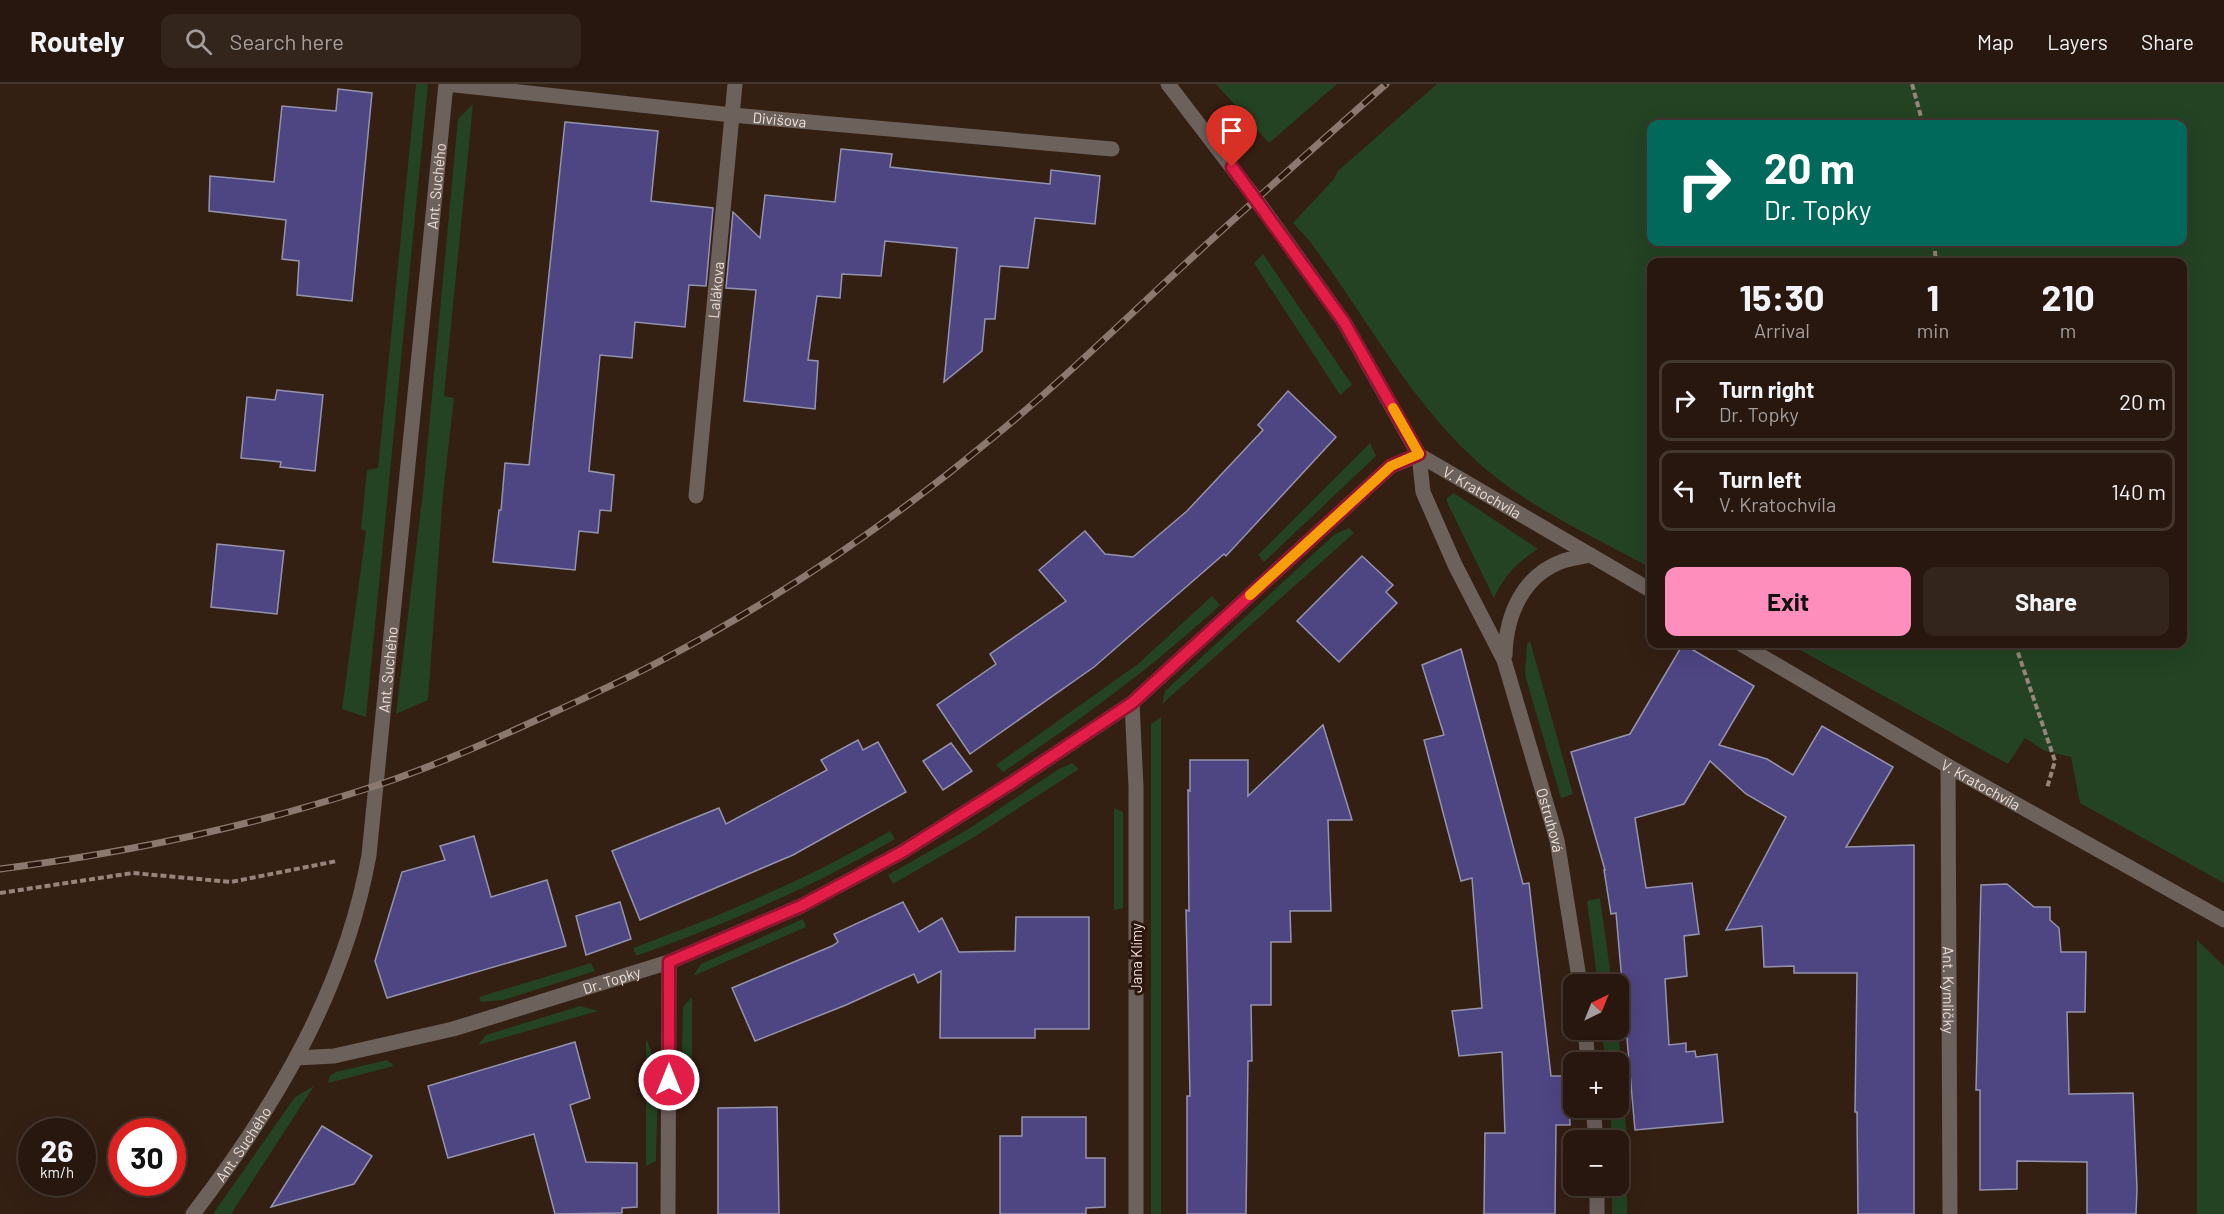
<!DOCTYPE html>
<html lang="en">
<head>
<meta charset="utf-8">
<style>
  :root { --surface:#27170e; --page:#33241c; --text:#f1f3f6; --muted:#a49f9e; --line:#43362e; --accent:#fe8ebc }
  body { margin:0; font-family:Barlow,sans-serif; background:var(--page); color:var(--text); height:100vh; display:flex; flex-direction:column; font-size:22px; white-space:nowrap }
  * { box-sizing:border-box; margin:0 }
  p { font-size:20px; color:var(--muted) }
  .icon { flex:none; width:33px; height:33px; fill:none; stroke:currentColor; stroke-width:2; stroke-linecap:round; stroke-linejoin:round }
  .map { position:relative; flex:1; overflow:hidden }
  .details { position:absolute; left:1647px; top:174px; width:540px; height:390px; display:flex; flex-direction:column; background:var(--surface); border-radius:12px; box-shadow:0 6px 24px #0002,0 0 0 2px var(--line) }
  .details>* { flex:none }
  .top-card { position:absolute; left:1647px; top:36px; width:540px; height:126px; border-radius:12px; box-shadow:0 6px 24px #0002,0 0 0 2px var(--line); background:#00695c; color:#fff; overflow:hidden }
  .needle { width:39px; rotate:43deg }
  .buttons { position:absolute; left:1563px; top:890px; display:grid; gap:12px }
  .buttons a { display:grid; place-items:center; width:66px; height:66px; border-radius:12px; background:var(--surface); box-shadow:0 6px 24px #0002,0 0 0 2px var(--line); font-size:30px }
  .speed { position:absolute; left:18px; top:1034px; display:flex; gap:12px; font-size:30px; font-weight:700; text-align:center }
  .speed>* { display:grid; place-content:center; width:78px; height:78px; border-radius:50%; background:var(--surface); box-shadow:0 6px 24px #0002,0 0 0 2px var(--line); line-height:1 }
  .speed small { font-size:15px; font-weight:400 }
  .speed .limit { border:9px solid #d22; background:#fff; color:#111 }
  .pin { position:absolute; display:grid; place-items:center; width:51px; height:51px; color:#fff; margin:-62px -26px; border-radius:50% 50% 50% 0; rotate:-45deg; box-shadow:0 0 6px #0007 }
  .pin .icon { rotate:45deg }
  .me { position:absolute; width:66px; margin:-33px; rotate:0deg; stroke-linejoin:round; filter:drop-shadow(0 0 4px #0008) }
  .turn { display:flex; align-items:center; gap:21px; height:126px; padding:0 18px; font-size:27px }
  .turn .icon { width:78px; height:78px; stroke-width:2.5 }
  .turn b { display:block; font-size:42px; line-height:51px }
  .eta { display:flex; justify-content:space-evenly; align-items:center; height:102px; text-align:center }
  .eta b { font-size:36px; font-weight:700; line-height:42px }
  .cta { display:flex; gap:12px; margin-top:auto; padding:12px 18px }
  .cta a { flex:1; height:69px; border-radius:12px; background:var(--accent); color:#111; font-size:24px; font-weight:700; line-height:69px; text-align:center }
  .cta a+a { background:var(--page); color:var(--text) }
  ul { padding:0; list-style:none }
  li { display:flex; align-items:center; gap:18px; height:81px; margin:0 12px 9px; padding:0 6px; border:3px solid var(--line); border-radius:12px }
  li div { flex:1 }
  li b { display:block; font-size:22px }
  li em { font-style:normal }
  header { display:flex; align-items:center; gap:36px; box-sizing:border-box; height:84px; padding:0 30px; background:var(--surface); border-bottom:2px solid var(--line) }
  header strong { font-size:28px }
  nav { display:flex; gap:33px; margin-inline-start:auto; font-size:21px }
  .search { width:420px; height:54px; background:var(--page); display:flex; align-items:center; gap:15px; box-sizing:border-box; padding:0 21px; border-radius:12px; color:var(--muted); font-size:22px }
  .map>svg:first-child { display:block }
  .green { fill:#234323; fill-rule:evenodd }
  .building { fill:#4e4583; stroke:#9594ae; stroke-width:1.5 }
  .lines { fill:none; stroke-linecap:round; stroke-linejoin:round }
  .path { stroke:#97857b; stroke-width:4; stroke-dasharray:6 3; stroke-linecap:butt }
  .minor { stroke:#6d615c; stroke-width:15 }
  .rail-casing { stroke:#8b796f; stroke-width:7 }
  .rail { stroke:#2a160a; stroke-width:4.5; stroke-dasharray:14; stroke-linecap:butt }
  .route-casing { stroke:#92132f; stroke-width:15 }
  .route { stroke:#e11d48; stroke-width:10 }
  .slow { stroke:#f59e0b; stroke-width:10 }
  .labels { text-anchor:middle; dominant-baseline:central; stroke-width:6; stroke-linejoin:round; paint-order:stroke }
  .street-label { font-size:15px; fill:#eedfd7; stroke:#2a160a }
</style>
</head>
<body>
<header>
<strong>Routely</strong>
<div class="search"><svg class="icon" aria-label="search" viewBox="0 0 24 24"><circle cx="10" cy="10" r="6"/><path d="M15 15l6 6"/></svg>Search here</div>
<nav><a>Map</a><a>Layers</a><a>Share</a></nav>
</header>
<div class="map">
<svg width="2224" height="1130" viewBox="0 0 2224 1130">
  <rect width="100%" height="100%" fill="#341f13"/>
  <g class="green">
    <path d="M416 0H428L366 633 342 625 366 447 361 445 367 386 378 384Z"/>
    <path d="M1216 0H1337L1269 59Z"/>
    <path d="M1437 0H2224V799L2080 719 2071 673 2045 667 2025 654 2008 680 1789 560H2182V178H1652L1651 484C1590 451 1521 420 1470 371 1407 311 1365 232 1314 163 1308 154 1300 147 1293 139L1334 95 1338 87ZM1652 40H2182V158H1652Z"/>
    <path d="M473 20 444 312 454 314 443 410 428 616 396 630 423 408 458 35Z"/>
    <path d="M1263 170 1352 301 1340 311 1254 179Z"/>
    <path d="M1370 359 1376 372 1264 478 1258 471Z"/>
    <path d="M1454 409 1538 465C1517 478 1504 492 1494 514L1447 418V414Z"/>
    <path d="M1349 444 1354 449 1162 620 1165 607 1335 450Z"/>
    <path d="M1212 512 1220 521C1151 585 1080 636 1003 688L996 681 1138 580Z"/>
    <path d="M1530 557 1573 710 1561 714 1525 591 1527 560Z"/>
    <path d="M1161 633V1130H1151V640Z"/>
    <path d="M1072 679 1079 685 974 753 893 800 888 791 967 746 1059 685Z"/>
    <path d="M1114 724 1123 728V824L1114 826Z"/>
    <path d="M890 747 895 755C813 803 726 840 636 872L633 864C722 831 808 795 890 747Z"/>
    <path d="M1600 814 1612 900H1598L1587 817Z"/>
    <path d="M803 835 806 843 693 892 701 880Z"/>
    <path d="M2197 856 2224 882V1130H2197Z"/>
    <path d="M591 879 595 887 503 916 481 918 479 913Z"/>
    <path d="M692 913V978L682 971 683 923Z"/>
    <path d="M580 922 598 927 478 961 486 951Z"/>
    <path d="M1602 945H1618L1627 1055V1130H1612V1101H1618V1056H1612L1610 1023H1618V978H1605Z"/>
    <path d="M646 954C663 992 656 1036 656 1077L646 1082Z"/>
    <path d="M387 976 394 982 328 999 330 992 336 988Z"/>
    <path d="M314 1002 231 1130H213L295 1013Z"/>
  </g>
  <g class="building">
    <path d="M338 5 372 9 352 217 297 211 299 177 282 175 286 136 209 127 210 92 274 98 282 22 336 27Z"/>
    <path d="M565 38 658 47 651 117 713 124 706 202 689 201 685 243 635 238 632 274 600 271 589 387 614 391 611 427 600 426 598 449 579 447 575 486 493 478 499 426H501L505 379 529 381Z"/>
    <path d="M841 65 892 70 890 83 962 91 1050 100 1051 86 1100 92 1095 140 1035 134 1028 184 1000 182 995 235H985L982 267 944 298 957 164 885 157 881 192 842 190 840 214 817 212 808 276 818 277 815 325 744 317 756 206 726 204 733 128 760 154 765 111 835 118Z"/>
    <path d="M277 306 323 311 315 387 280 383 281 378 241 374 247 313 275 316Z"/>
    <path d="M1288 307 1336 353 1226 472 1224 470 1094 583 970 670 937 621 996 580 990 570 1066 517 1039 486 1085 447 1105 470 1133 473 1187 427 1263 346 1258 341Z"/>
    <path d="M217 460 284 467 277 530 211 523Z"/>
    <path d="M1362 472 1393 501 1386 508 1397 519 1339 578 1297 537Z"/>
    <path d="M1683 560 1754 602 1719 661 1767 675 1793 691 1822 642 1893 683 1846 763 1914 761V1130H1858L1857 1028H1855L1857 889H1794V882L1764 883 1762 842 1726 846 1786 733 1746 710 1710 677 1684 720 1635 734 1646 804 1692 799 1699 850 1684 852 1687 892 1665 895 1669 961 1686 959V968L1695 967 1696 973 1717 970 1723 1038 1635 1046 1616 829 1611 830 1604 786H1605L1571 668 1630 650Z"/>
    <path d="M1461 565 1523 800 1529 799 1551 992H1568L1570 1041H1556L1555 1130H1484L1485 1049H1505L1502 968 1459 972 1452 927 1482 924 1472 794 1461 797 1424 656 1444 651 1422 581Z"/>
    <path d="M1323 641 1352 736H1328L1331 827H1290L1291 858H1271V921H1251L1252 977H1248L1246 1130H1187V1012H1190L1186 826 1189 827 1188 706 1190 707V676H1248V712Z"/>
    <path d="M858 656 863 666 878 658 906 708 793 771 640 836 612 767 719 724 726 740 827 686 821 676Z"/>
    <path d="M951 659 972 687 943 706 923 677Z"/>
    <path d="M474 752 491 813 547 796 566 862 387 914 375 877 402 788 445 776 440 762Z"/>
    <path d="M2007 800 2034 823H2050V836L2059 844 2061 868H2086L2085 928H2067L2069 1010 2133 1009 2137 1105 2136 1130H2087V1078L2017 1077V1105L1980 1106V1006H1976L1981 801Z"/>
    <path d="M620 818 631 855 586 871 576 832Z"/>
    <path d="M903 818 919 848 942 834 959 868 1015 867 1016 833H1089V945H1035V954H940L941 887 918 899 914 890 846 921 755 957 732 904 832 862 838 858 834 850Z"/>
    <path d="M575 958 590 1014 570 1021 586 1078 637 1079V1123L622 1124V1129L555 1130 534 1050 448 1074 428 1002Z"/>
    <path d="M777 1023 779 1130H718V1024Z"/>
    <path d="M1022 1033H1086V1074H1105V1123L1086 1124V1130H1000V1052H1022Z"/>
    <path d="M322 1042 372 1072 354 1100 271 1123Z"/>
  </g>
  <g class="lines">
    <g class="path">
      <path d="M1912 0 1923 40"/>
      <path d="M1934 158 1936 178"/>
      <path d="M2015 560 2055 677 2047 704"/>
      <path d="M0 809 133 789 231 798 337 777"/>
    </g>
    <g class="minor">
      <path id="s1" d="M1168 0 1256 115 1344 238 1419 371 1652 507"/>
      <path id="s2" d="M696 412 735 0"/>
      <path id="s3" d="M1741 560 1948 682 2224 836"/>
      <path d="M1505 571C1506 531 1523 491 1563 477 1572 474 1582 473 1591 471"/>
      <path d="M1132 619 1136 703V1130"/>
      <path id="s4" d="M1948 682 1950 1130"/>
      <path d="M1585 945 1588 978"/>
      <path id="s5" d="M296 974 334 972 453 945 669 878 801 822 902 768 1013 698 1132 619 1391 382 1419 371 1423 408 1455 481 1504 576 1557 756 1580 900"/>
      <path d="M1593 1023 1596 1056"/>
      <path d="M1597 1101V1130"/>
      <path id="s6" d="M193 1130C275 1023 345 906 369 771L446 0 732 31 1112 65"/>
      <path d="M668 1130 669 878"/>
    </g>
    <defs>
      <path id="rail" d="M0 785C127 769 253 742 375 702 432 683 486 659 541 634 583 615 625 596 666 574 781 513 891 438 991 355 1059 300 1121 239 1185 180 1251 119 1319 59 1386 0"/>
    </defs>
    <use href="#rail" class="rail-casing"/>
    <use href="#rail" class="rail"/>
  </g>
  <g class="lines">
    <defs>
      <path id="route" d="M669 996V878L801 822 902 768 1013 698 1132 619 1391 382 1419 370 1344 238 1232 83"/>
    </defs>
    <use href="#route" class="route-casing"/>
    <use href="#route" class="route"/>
    <path class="slow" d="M1250 511 1391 382 1419 370 1393 324"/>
  </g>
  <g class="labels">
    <g class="street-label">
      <text stroke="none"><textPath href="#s6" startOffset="1514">Divišova</textPath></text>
      <text stroke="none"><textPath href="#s6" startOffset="1076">Ant. Suchého</textPath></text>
      <text stroke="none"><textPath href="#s2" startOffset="207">Lalákova</textPath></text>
      <text stroke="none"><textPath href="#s1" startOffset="522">V. Kratochvíla</textPath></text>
      <text stroke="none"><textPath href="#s6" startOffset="590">Ant. Suchého</textPath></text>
      <text stroke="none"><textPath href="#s3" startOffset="278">V. Kratochvíla</textPath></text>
      <text stroke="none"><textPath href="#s5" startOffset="1690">Ostruhová</textPath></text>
      <text transform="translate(1136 874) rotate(-90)">Jana Klímy</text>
      <text stroke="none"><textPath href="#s5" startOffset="326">Dr. Topky</textPath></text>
      <text stroke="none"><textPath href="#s4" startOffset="224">Ant. Kymličky</textPath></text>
      <text stroke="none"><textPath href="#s6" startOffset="86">Ant. Suchého</textPath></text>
    </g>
  </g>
</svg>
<div class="buttons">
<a><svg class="needle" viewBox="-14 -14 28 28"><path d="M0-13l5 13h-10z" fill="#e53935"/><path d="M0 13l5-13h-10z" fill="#a49f9e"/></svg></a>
<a>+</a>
<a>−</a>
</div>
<div class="speed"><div>26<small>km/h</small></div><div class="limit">30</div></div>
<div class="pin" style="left:1232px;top:83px;background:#d93025"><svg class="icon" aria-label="arrive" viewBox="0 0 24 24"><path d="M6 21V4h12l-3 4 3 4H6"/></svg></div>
<svg class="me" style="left:669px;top:996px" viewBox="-20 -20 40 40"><circle r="17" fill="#e11d48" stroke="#fff" stroke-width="3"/><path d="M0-11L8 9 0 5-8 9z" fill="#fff"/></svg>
<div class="top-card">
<div class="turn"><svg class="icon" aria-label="right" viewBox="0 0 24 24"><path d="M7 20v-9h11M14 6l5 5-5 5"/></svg><div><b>20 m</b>Dr. Topky</div></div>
</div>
<section class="details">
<div class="eta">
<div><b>15:30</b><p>Arrival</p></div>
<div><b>1</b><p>min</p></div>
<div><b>210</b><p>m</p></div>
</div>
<ul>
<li><svg class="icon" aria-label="right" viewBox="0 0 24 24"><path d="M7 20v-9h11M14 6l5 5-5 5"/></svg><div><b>Turn right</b><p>Dr. Topky</p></div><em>20 m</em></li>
<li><svg class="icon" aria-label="left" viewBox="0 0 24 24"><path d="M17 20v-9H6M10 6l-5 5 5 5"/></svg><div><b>Turn left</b><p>V. Kratochvíla</p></div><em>140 m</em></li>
</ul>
<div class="cta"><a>Exit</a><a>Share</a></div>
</section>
</div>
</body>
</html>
